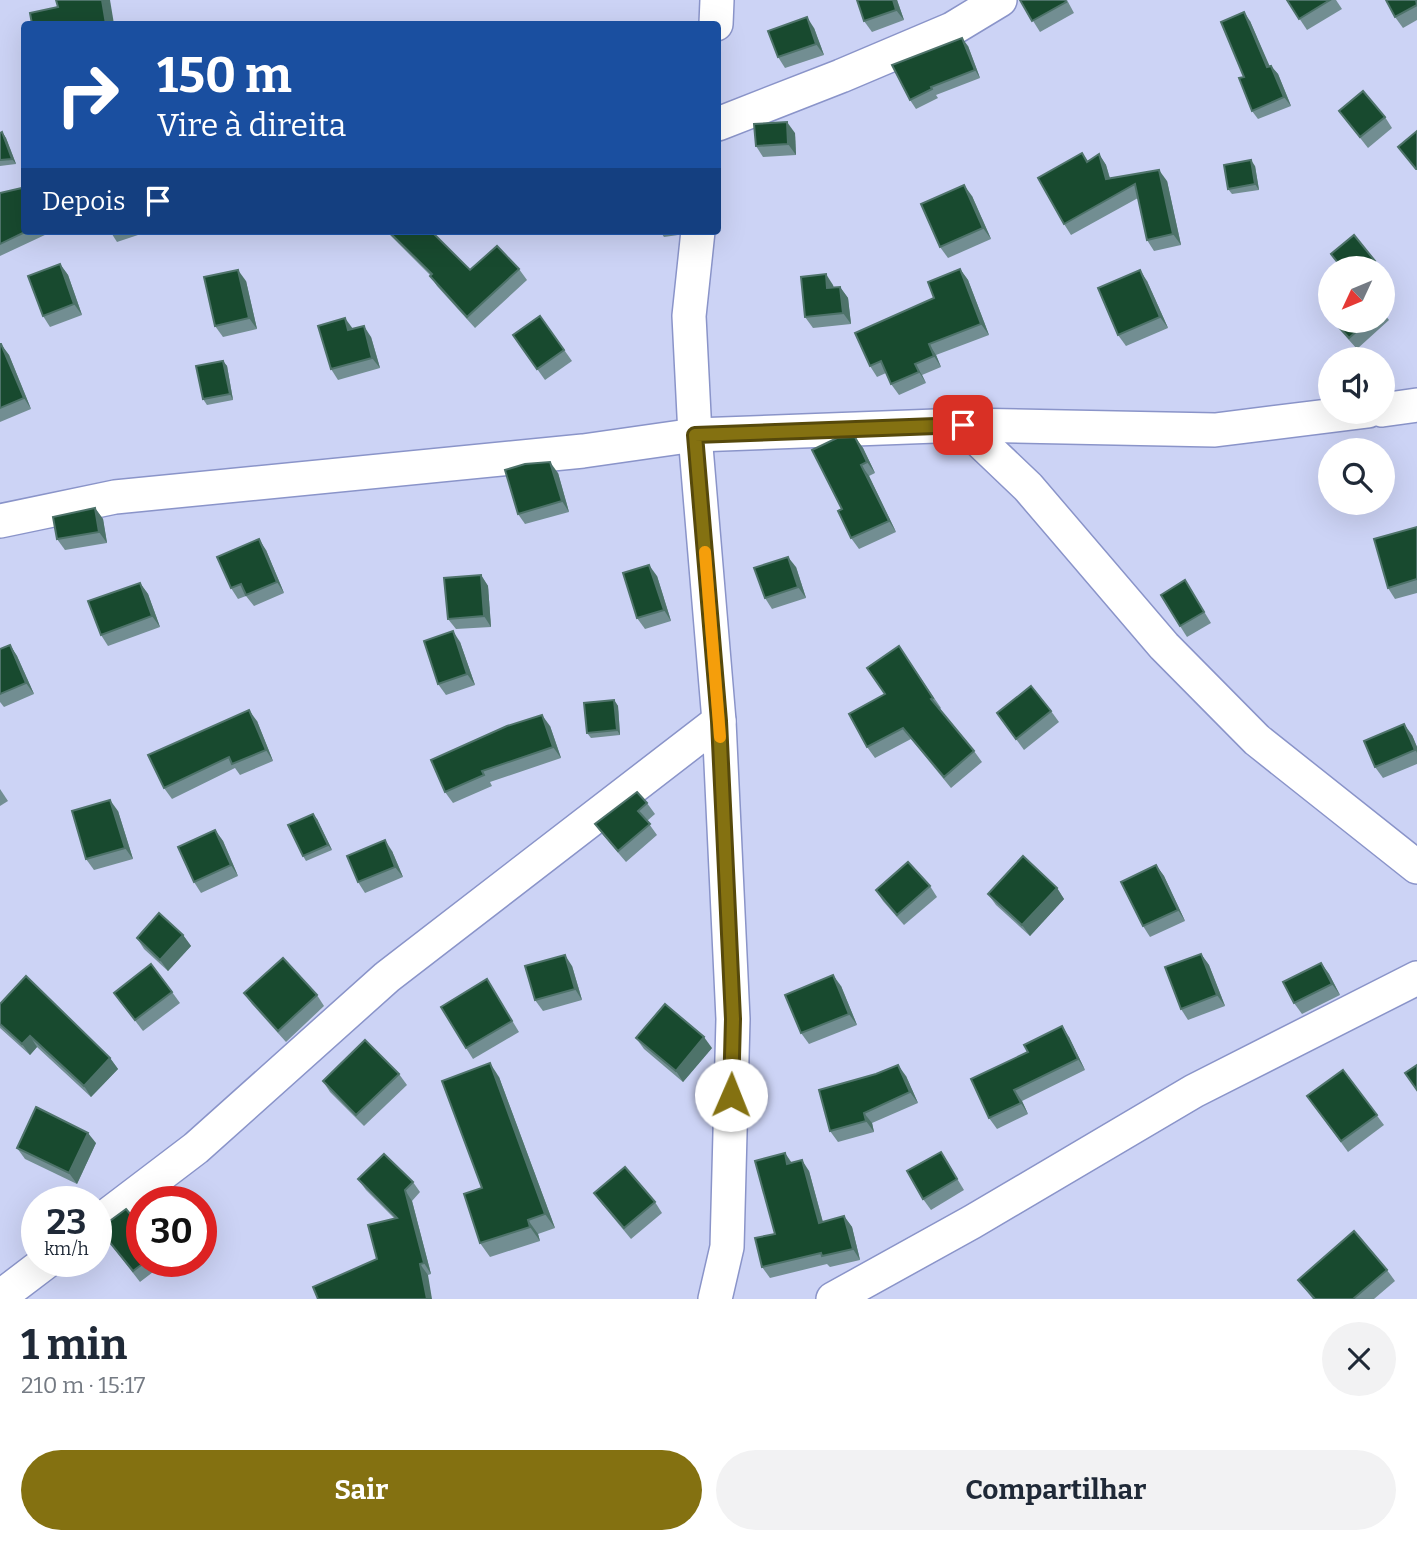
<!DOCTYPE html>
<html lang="pt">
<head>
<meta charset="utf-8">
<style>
  :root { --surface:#fff; --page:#f2f2f3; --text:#1f2937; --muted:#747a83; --accent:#847111 }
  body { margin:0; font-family:Bitter,serif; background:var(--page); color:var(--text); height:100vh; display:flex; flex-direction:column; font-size:26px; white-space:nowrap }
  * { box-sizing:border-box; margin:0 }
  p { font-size:23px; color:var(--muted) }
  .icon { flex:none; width:38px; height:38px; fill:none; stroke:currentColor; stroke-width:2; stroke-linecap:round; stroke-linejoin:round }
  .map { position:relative; height:1299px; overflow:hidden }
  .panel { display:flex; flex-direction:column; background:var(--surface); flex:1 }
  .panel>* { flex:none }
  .banner { position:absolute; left:21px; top:21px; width:700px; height:214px; border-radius:7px; box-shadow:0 7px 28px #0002; background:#1a4fa0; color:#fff; overflow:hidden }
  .needle { width:46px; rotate:226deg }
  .buttons { position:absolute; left:1318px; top:256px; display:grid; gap:14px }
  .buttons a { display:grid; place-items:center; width:77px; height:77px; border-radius:50%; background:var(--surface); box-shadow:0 7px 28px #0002; font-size:35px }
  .speed { position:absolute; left:21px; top:1186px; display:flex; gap:14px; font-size:35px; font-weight:700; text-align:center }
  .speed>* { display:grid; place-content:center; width:91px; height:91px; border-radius:50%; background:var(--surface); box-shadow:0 7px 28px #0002; line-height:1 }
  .speed small { font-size:18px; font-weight:400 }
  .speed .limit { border:10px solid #d22; background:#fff; color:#111 }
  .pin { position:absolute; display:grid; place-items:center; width:60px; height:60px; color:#fff; margin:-30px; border-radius:14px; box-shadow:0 4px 10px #0006 }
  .me { position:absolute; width:77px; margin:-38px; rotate:1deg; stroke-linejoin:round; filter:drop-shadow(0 0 5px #0008) }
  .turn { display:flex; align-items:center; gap:24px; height:147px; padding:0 21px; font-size:32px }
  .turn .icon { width:91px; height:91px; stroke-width:2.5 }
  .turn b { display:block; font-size:49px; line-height:60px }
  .then { display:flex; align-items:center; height:66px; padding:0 21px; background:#0003; gap:14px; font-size:26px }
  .round { display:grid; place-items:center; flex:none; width:74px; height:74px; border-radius:37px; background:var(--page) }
  .overview { display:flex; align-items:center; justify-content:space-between; height:119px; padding:0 21px }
  h1 { font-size:42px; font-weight:700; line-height:52px }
  .cta { display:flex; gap:14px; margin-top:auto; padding:14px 21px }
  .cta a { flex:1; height:80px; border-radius:42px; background:var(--accent); color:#fff; font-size:28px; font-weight:700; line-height:80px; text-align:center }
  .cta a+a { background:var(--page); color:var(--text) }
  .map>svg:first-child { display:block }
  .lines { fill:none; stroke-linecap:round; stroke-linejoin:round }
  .minor-casing { stroke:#8a94c9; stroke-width:36 }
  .minor { stroke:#fff; stroke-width:33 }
  .wall { fill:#728e92 }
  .shaded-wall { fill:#4e736a }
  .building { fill:#184a2f; stroke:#4e736a; stroke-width:2 }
  .route-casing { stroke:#56490b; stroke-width:18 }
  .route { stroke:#847111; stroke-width:12 }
  .slow { stroke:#f59e0b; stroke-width:12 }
</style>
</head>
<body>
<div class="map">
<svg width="1417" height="1299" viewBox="0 0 1417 1299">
  <rect width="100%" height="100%" fill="#ccd3f5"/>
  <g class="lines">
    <defs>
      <g id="minor">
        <path d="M716 24 717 0"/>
        <path d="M718 124 841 76 952 29 1000 0"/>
        <path d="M698 231 689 316 695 435 719 721 733 1019 727 1247 715 1299"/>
        <path d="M1382 410 1417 405"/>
        <path d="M963 425 1028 487 1164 646 1257 740 1417 867"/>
        <path d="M0 521 115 497 583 451 695 435 963 425 1215 430 1368 411"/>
        <path d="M96 1224 196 1148 387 977 719 721"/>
        <path d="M0 1297 46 1262"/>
        <path d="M833 1299 972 1222 1194 1091 1417 978"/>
      </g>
    </defs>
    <use href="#minor" class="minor-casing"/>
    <use href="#minor" class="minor"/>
  </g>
  <g class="wall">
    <path d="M857 0H897L904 20 872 32 864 21Z"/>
    <path d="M1020 0H1067L1074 13 1040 32Z"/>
    <path d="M1287 0H1336L1342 9 1307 30Z"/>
    <path d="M1417 0V20L1403 28 1395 17Z"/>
    <path d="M1250 21 1269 66H1271L1278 74 1291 106 1258 119 1252 111 1244 77Z"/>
    <path d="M814 28 824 55 785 68 778 57Z"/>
    <path d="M968 46 980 78 936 95 938 98 916 109 910 100Z"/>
    <path d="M1339 111 1385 117 1392 128 1368 148Z"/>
    <path d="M2 132 6 138 16 164 0 166V133Z"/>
    <path d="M795 133 796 155 763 157 756 146Z"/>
    <path d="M1082 153 1088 161 1099 154 1106 165 1110 178 1167 181 1181 245 1154 251 1147 240 1138 198 1071 235 1064 224Z"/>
    <path d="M1255 166 1259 190 1232 194 1228 189Z"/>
    <path d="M22 188 24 191V231H46L47 234 0 256V193Z"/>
    <path d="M972 196 991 239 948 258 940 247Z"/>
    <path d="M110 231H143L144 233 117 242Z"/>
    <path d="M386 231H431L470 270 519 269 527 280 475 328 437 286 430 275Z"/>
    <path d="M660 231H679L678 235 664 237Z"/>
    <path d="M1331 254 1375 261 1380 268H1341Z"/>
    <path d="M60 264 68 275 82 315 50 327 43 316Z"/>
    <path d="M960 269 968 280 989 335 936 355 941 367 922 375 926 383 899 395 891 384 886 373 877 377 870 366Z"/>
    <path d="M246 281 257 329 223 337 215 326Z"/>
    <path d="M1147 281 1168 328 1126 346 1118 335Z"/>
    <path d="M833 285 834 288 840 287 848 298 851 324 813 328 805 317Z"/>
    <path d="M1382 311 1389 320 1357 349 1331 320H1382Z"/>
    <path d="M540 316 572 361 545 380 513 335Z"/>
    <path d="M353 329 371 337 380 368 338 380 331 369Z"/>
    <path d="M0 344 9 355 31 409 0 422Z"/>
    <path d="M223 361 227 366 233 400 207 405 203 399Z"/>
    <path d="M855 437 863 448 875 473 869 476 896 532 859 549 851 538 842 509Z"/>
    <path d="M558 473 569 512 525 524 518 514Z"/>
    <path d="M95 508 103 519 107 543 65 550 57 539Z"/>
    <path d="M1417 527V593L1395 599 1388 588Z"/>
    <path d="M266 550 284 593 254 606 246 596 238 599 231 588Z"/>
    <path d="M796 567 806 598 772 609 765 598Z"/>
    <path d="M481 575 488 586 491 627 456 629 448 619Z"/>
    <path d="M657 576 671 621 645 629 637 618Z"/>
    <path d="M1185 580 1211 623 1187 637 1180 626Z"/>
    <path d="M140 583 148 594 160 627 108 646 101 635Z"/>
    <path d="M460 642 475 685 446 695 438 684Z"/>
    <path d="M10 645 17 656 34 694 4 707 0 702V649Z"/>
    <path d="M899 646 941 708 939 710 974 751 982 762 951 788 911 739 875 758 867 747 885 694Z"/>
    <path d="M614 700 618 706 620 735 591 738 587 733Z"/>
    <path d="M1051 711 1059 722 1024 750 997 713Z"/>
    <path d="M257 721 273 761 240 775 235 768 172 799 164 788Z"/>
    <path d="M550 726 561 758 490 782 492 786 453 803 445 792Z"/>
    <path d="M1412 735 1417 747V764L1383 778 1375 767Z"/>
    <path d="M0 789 8 801 0 806Z"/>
    <path d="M647 803 655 814 647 821 657 835 626 862 603 835 595 824Z"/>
    <path d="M118 811 133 859 94 870 86 859Z"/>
    <path d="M317 819 332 850 306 861 303 856Z"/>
    <path d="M215 830 223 841 238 876 201 893 194 882Z"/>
    <path d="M392 851 403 877 365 893 358 882Z"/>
    <path d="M1156 865 1164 876 1185 921 1150 937 1143 926Z"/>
    <path d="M930 886 937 897 904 925 883 901 876 890Z"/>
    <path d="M1057 888 1064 899 1030 936 996 905 988 894Z"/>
    <path d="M183 935 191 946 168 971 144 949 137 938Z"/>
    <path d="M1201 954 1209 965 1225 1006 1188 1020 1181 1009Z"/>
    <path d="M1321 963 1329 974 1340 995 1302 1014 1294 1003Z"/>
    <path d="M572 966 582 1000 543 1011 535 1000Z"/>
    <path d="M487 979 519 1032 473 1059 466 1048Z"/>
    <path d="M841 986 857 1025 809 1044 801 1033Z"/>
    <path d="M172 992 180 1003 143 1031 114 993Z"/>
    <path d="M244 993 317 995 324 1006 286 1042 252 1004Z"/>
    <path d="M0 1004 110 1058 118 1069 91 1097 37 1047 30 1055 0 1028Z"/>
    <path d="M1069 1037 1085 1070 1022 1101 1028 1114 997 1129 989 1118 971 1079Z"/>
    <path d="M636 1038 712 1048 683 1082 644 1049Z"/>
    <path d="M1343 1070 1384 1125 1348 1152 1307 1096Z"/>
    <path d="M399 1074 407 1085 364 1126 330 1092 323 1081Z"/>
    <path d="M906 1076 918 1103 872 1123 874 1132 838 1142 830 1131Z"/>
    <path d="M499 1077 555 1228 538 1234 540 1241 490 1257 480 1243 482 1188Z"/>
    <path d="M96 1143 77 1184 25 1159 17 1148Z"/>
    <path d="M941 1152 964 1190 931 1210 923 1199Z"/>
    <path d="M785 1153 792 1163 809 1171 823 1222 844 1216 852 1227 860 1260 830 1267 827 1264 770 1278 762 1267 775 1234Z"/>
    <path d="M358 1179 413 1182 420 1192 412 1201 431 1274 428 1275 377 1259 395 1219 366 1190Z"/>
    <path d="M594 1193 655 1202 662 1213 631 1239 602 1204Z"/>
    <path d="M99 1229 142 1262H166L140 1282Z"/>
    <path d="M1387 1270 1395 1281 1374 1299H1313L1298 1280Z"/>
  </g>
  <g class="shaded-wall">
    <path d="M102 0H110L114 24H106Z"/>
    <path d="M893 0H897L904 20 896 10Z"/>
    <path d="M1244 12 1250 21 1274 76 1267 67Z"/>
    <path d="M807 17 814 28 824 55 816 44Z"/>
    <path d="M962 38 968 46 980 78 975 70Z"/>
    <path d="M1271 66 1278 74 1291 106 1284 97Z"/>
    <path d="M787 122 795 133 796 155 788 144Z"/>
    <path d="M2 132 6 138 16 164 12 159Z"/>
    <path d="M1099 154 1106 165 1113 190 1106 179Z"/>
    <path d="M1251 160 1255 166 1259 190 1255 184Z"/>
    <path d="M1159 170 1167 181 1181 245 1173 234Z"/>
    <path d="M964 185 972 196 991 239 983 228Z"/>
    <path d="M60 264 68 275 82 315 74 304Z"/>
    <path d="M960 269 968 280 989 335 981 324Z"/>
    <path d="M238 270 246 281 257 329 249 318Z"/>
    <path d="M1140 270 1147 281 1168 328 1160 317Z"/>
    <path d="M826 274 833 285 835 299 827 288Z"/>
    <path d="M840 287 848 298 851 324 843 313Z"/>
    <path d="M345 318 353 329 348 330Z"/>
    <path d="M364 326 371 337 380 368 372 358Z"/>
    <path d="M1 344 9 355 31 409 24 398Z"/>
    <path d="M929 344 936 355 941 367 934 356Z"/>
    <path d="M223 361 227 366 233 400 230 394Z"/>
    <path d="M915 364 922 375 926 383 919 372Z"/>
    <path d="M855 437 863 448 875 473 867 462Z"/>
    <path d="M550 462 558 473 569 512 562 501Z"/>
    <path d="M861 465 869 476 896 532 889 521Z"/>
    <path d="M95 508 103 519 107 543 99 532Z"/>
    <path d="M259 539 266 550 284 593 277 582Z"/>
    <path d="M788 557 796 567 806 598 798 587Z"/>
    <path d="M649 565 657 576 671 621 664 610Z"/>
    <path d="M481 575 488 586 491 627 484 616Z"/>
    <path d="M140 583 148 594 160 627 152 616Z"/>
    <path d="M453 631 460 642 475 685 467 674Z"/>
    <path d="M10 645 17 656 34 694 26 683Z"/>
    <path d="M614 700 618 706 620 735 617 730Z"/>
    <path d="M249 710 257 721 273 761 266 750Z"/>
    <path d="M542 715 550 726 561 758 553 747Z"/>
    <path d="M1404 724 1412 735 1417 747V753Z"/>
    <path d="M110 800 118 811 133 859 125 848Z"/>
    <path d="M313 814 317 819 332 850 328 845Z"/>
    <path d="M215 830 223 841 238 876 231 865Z"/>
    <path d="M385 840 392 851 403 877 395 867Z"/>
    <path d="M1156 865 1164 876 1185 921 1178 910Z"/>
    <path d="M1057 888 1064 899 1030 936 1022 925Z"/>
    <path d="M183 935 191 946 168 971 160 960Z"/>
    <path d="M1201 954 1209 965 1225 1006 1217 995Z"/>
    <path d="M565 955 572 966 582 1000 575 989Z"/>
    <path d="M1321 963 1329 974 1340 995 1332 984Z"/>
    <path d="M833 975 841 986 857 1025 849 1014Z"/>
    <path d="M1062 1026 1069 1037 1085 1070 1078 1059Z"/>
    <path d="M30 1036 37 1047 30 1055 22 1044Z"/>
    <path d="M704 1037 712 1048 683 1082 676 1071Z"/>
    <path d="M110 1058 118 1069 91 1097 84 1086Z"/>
    <path d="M490 1063 499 1077 555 1228 545 1214Z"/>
    <path d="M898 1065 906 1076 918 1103 910 1092Z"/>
    <path d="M1014 1090 1022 1101 1028 1114 1021 1103Z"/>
    <path d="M864 1113 872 1123 874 1132 866 1121Z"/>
    <path d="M88 1133 96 1143 77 1184 69 1173Z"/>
    <path d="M785 1153 792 1164H787Z"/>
    <path d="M802 1160 809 1171 826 1234 819 1223Z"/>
    <path d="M405 1190 412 1201 431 1274 424 1263Z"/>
    <path d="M844 1216 852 1227 860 1260 853 1249Z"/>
    <path d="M528 1220 538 1234 540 1241 530 1227Z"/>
    <path d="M420 1264 428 1275 432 1299H427Z"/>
  </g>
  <g class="building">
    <path d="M56 0H102L106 24H32L30 13 58 7Z"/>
    <path d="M857 0H893L896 10 864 21Z"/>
    <path d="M1020 0H1065L1066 2 1032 21Z"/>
    <path d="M1287 0H1330L1299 19Z"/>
    <path d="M1386 0H1416L1417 5 1395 17Z"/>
    <path d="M1244 12 1267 67 1271 66 1284 97 1252 111 1239 78 1244 77 1221 22Z"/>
    <path d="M807 17 816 44 778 57 768 31Z"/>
    <path d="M962 38 975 70 931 87 932 89 910 100 892 65Z"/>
    <path d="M1363 91 1385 117 1360 137 1339 111Z"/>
    <path d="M787 122 788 144 756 146 754 124Z"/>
    <path d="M1417 131V169H1416L1398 147Z"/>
    <path d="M2 132 12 159 0 160V133Z"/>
    <path d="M1082 153 1087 162 1099 154 1106 179 1159 170 1173 234 1147 240 1135 184 1064 224 1038 178Z"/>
    <path d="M1251 160 1255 184 1228 189 1224 165Z"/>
    <path d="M964 185 983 228 940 247 921 204Z"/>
    <path d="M22 188 24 192V231H27L0 244V193Z"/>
    <path d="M388 231H431L470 270 497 246 519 269 467 317 430 276 432 274Z"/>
    <path d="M1354 235 1375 261 1367 268H1342L1331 254Z"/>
    <path d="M60 264 74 304 43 316 28 276Z"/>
    <path d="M960 269 981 324 929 344 934 356 915 364 919 372 891 384 881 361 870 366 855 333 934 298 928 282Z"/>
    <path d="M238 270 249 318 215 326 204 277Z"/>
    <path d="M1140 270 1160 317 1118 335 1098 288Z"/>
    <path d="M826 274 827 288 840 287 843 313 805 317 801 277Z"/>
    <path d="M1330 309V317L1326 313Z"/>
    <path d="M540 316 564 350 537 369 513 335Z"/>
    <path d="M345 318 348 330 364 326 372 358 331 369 318 326Z"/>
    <path d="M1333 320H1369L1349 338Z"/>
    <path d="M0 344H1L24 398 0 408Z"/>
    <path d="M223 361 230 394 203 399 196 366Z"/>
    <path d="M855 437 867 462 861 465 889 521 851 538 838 511 842 509 812 450 837 438Z"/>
    <path d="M550 462 562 501 518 514 505 470 525 464Z"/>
    <path d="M95 508 99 532 57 539 53 517Z"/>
    <path d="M1417 527V579L1388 588 1374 539Z"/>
    <path d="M259 539 277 582 246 595 241 584 231 588 217 557Z"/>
    <path d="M788 557 798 587 765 598 754 568Z"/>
    <path d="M649 565 664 610 637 618 623 573Z"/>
    <path d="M481 575 484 616 448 619 444 578Z"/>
    <path d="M1185 580 1204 612 1180 626 1161 595Z"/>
    <path d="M140 583 152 616 101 635 88 601Z"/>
    <path d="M453 631 467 674 438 684 424 641Z"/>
    <path d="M10 645 26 683 0 694V649Z"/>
    <path d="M899 646 933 698 931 699 974 751 944 777 903 728 867 747 849 714 885 694 867 668Z"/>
    <path d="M1031 686 1051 711 1016 739 997 713Z"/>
    <path d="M614 700 617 730 587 733 584 703Z"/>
    <path d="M249 710 266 750 232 764 229 757 164 788 148 755Z"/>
    <path d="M542 715 553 747 482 771 484 775 445 792 431 760 507 726Z"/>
    <path d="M1404 724 1415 750 1375 767 1364 741Z"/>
    <path d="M637 792 647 803 638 811 650 824 618 851 595 824Z"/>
    <path d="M110 800 125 848 86 859 72 811Z"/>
    <path d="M313 814 328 845 303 856 288 825Z"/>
    <path d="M215 830 231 865 194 882 178 847Z"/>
    <path d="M385 840 395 867 358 882 347 856Z"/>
    <path d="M1023 856 1057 888 1022 925 988 894Z"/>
    <path d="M908 862 930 886 897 915 876 890Z"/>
    <path d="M1156 865 1178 910 1143 926 1121 882Z"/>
    <path d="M159 913 183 935 160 960 137 938Z"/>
    <path d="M1201 954 1217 995 1181 1009 1165 967Z"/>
    <path d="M565 955 575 989 535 1000 525 966Z"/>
    <path d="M283 958 317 995 278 1031 244 993Z"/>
    <path d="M1321 963 1332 984 1294 1003 1283 982Z"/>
    <path d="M151 964 172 992 135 1020 114 993Z"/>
    <path d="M833 975 849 1014 801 1033 785 995Z"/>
    <path d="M26 976 110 1058 84 1086 30 1036 22 1044 0 1024V1004Z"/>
    <path d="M487 979 512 1021 466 1048 441 1007Z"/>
    <path d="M665 1004 704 1037 676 1071 636 1038Z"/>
    <path d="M1062 1026 1078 1059 1014 1090 1021 1103 989 1118 971 1079 1028 1052 1024 1045Z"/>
    <path d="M365 1040 399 1074 356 1115 323 1081Z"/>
    <path d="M490 1063 545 1214 528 1220 530 1227 480 1243 464 1194 482 1188 442 1081Z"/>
    <path d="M898 1065 910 1092 864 1113 866 1121 830 1131 819 1090 876 1074Z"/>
    <path d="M1417 1065V1090L1405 1073Z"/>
    <path d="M1343 1070 1377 1115 1341 1141 1307 1096Z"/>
    <path d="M36 1107 88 1133 69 1173 17 1148Z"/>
    <path d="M941 1152 957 1179 923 1199 907 1171Z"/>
    <path d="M785 1153 787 1164 802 1160 819 1223 844 1216 853 1249 822 1256 821 1253 762 1267 755 1238 775 1234 755 1161Z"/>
    <path d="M384 1154 413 1182 405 1190 424 1263 420 1264 427 1299H318L313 1287 377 1259 368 1225 397 1218 358 1179Z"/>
    <path d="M625 1167 655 1202 624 1228 594 1193Z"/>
    <path d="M126 1209 142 1228V1262H145L133 1271 99 1229Z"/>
    <path d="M1354 1231 1387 1270 1353 1299H1315L1298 1280Z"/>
  </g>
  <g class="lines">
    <defs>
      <path id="route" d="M731 1095 733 1019 719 721 695 435 963 425"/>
    </defs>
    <use href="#route" class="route-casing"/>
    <use href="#route" class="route"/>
    <path class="slow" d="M705 552 720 737"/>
  </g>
</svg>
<div class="buttons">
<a><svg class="needle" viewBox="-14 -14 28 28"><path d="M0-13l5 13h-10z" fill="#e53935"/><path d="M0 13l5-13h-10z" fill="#747a83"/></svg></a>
<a><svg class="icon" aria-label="sound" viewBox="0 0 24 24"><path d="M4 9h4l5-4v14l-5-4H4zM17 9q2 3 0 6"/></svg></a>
<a><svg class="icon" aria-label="search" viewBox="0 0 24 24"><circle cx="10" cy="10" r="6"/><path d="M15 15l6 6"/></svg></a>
</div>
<div class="speed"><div>23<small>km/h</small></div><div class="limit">30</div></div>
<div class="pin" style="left:963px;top:425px;background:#d93025"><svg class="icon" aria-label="arrive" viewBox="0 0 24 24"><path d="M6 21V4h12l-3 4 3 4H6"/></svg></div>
<svg class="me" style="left:731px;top:1095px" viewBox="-20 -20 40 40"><circle r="19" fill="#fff"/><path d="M0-13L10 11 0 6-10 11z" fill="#847111"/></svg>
<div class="banner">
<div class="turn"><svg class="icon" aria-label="right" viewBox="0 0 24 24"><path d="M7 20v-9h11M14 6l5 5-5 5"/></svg><div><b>150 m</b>Vire à direita</div></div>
<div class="then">Depois<svg class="icon" aria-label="arrive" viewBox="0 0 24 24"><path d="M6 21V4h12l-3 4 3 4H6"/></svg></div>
</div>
</div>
<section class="panel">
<div class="overview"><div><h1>1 min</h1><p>210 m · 15:17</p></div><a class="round"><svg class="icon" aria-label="close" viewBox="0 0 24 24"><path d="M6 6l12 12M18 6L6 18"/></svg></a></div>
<div class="cta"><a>Sair</a><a>Compartilhar</a></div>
</section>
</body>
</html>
